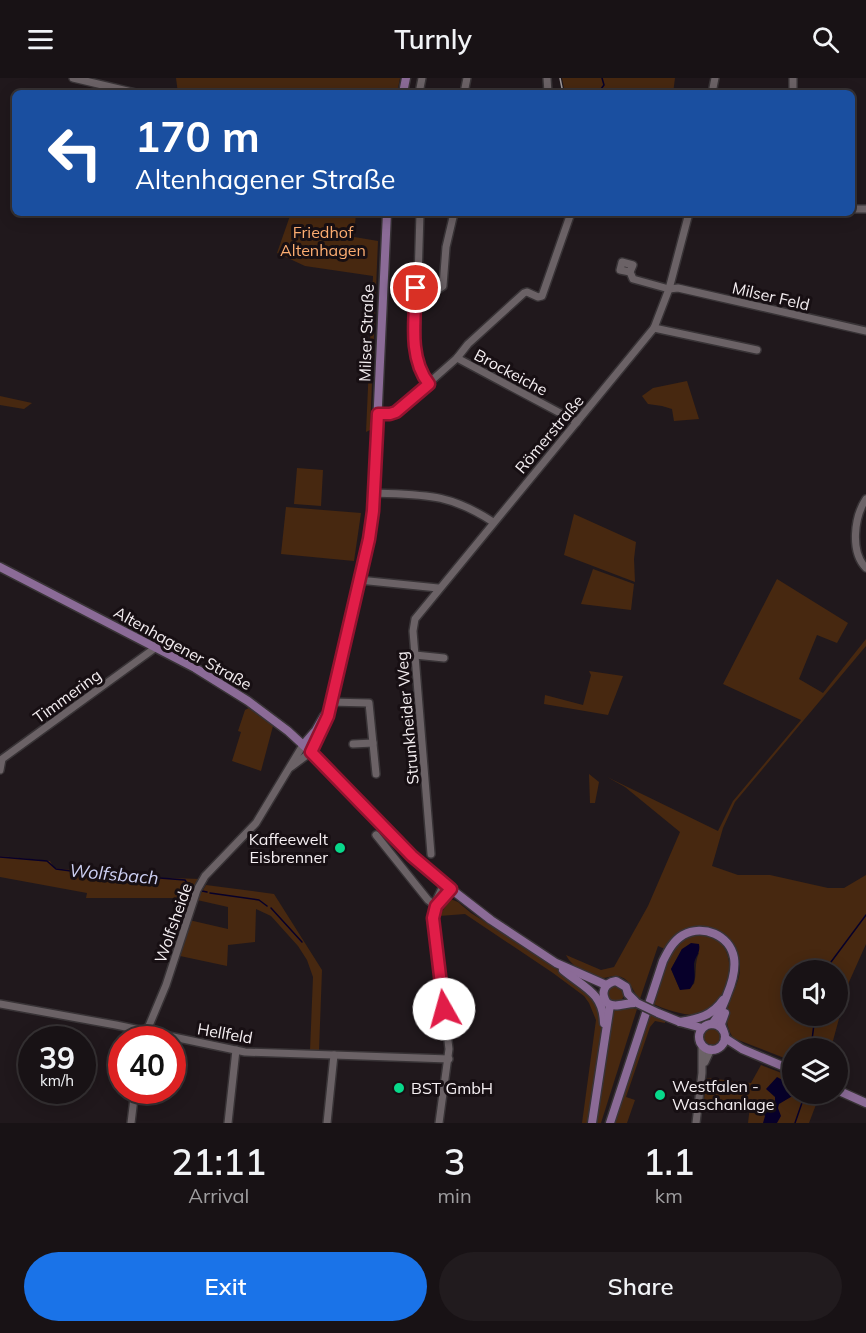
<!DOCTYPE html>
<html lang="en">
<head>
<meta charset="utf-8">
<style>
  :root { --surface:#181215; --page:#211b1e; --text:#f1f3f6; --muted:#9f9ea0; --line:#363234; --accent:#1a73e8 }
  body { margin:0; font-family:Mulish,sans-serif; background:var(--page); color:var(--text); height:100vh; display:flex; flex-direction:column; font-size:22px; white-space:nowrap }
  * { box-sizing:border-box; margin:0 }
  p { font-size:20px; color:var(--muted) }
  .icon { flex:none; width:33px; height:33px; fill:none; stroke:currentColor; stroke-width:2; stroke-linecap:round; stroke-linejoin:round }
  .map { position:relative; height:1045px; overflow:hidden }
  .panel { display:flex; flex-direction:column; background:var(--surface); flex:1 }
  .panel>* { flex:none }
  .guide { position:absolute; left:12px; top:12px; width:843px; height:126px; border-radius:9px; box-shadow:0 3px 15px #0003,0 0 0 2px var(--line); background:#1a4fa0; color:#fff; overflow:hidden }
  .fabs { position:absolute; left:782px; top:882px; display:grid; gap:12px }
  .fabs a { display:grid; place-items:center; width:66px; height:66px; border-radius:50%; background:var(--surface); box-shadow:0 3px 15px #0003,0 0 0 2px var(--line); font-size:30px }
  .speed { position:absolute; left:18px; top:948px; display:flex; gap:12px; font-size:30px; font-weight:700; text-align:center }
  .speed>* { display:grid; place-content:center; width:78px; height:78px; border-radius:50%; background:var(--surface); box-shadow:0 3px 15px #0003,0 0 0 2px var(--line); line-height:1 }
  .speed small { font-size:15px; font-weight:400 }
  .speed .limit { border:9px solid #d22; background:#fff; color:#111 }
  .pin { position:absolute; display:grid; place-items:center; width:51px; height:51px; color:#fff; margin:-26px; border:3px solid #fff; border-radius:50%; box-shadow:0 2px 6px #0007 }
  .me { position:absolute; width:66px; margin:-33px; rotate:353deg; stroke-linejoin:round; filter:drop-shadow(0 0 4px #0008) }
  .turn { display:flex; align-items:center; gap:21px; height:126px; padding:0 24px; font-size:27px }
  .turn .icon { width:78px; height:78px; stroke-width:2.5 }
  .turn b { display:block; font-size:42px; line-height:51px }
  .eta { display:flex; justify-content:space-evenly; align-items:center; height:102px; text-align:center }
  .eta b { font-size:36px; font-weight:600; line-height:42px }
  .button { display:flex; gap:12px; margin-top:auto; padding:12px 24px }
  .button a { flex:1; height:69px; border-radius:36px; background:var(--accent); color:#fff; font-size:24px; font-weight:600; line-height:69px; text-align:center }
  .button a+a { background:var(--page); color:var(--text) }
  header { display:flex; justify-content:space-between; align-items:center; height:78px; padding:0 24px; background:var(--surface); font-size:27px; font-weight:600 }
  .map>svg:first-child { display:block }
  .green { fill:#472810; fill-rule:evenodd }
  .water { fill:#07002a }
  .lines { fill:none; stroke-linecap:round; stroke-linejoin:round }
  .stream { stroke:#07002a; stroke-width:1.5 }
  .minor-casing { stroke:#383336; stroke-width:10 }
  .major-casing { stroke:#383336; stroke-width:11 }
  .minor { stroke:#6b6266; stroke-width:7 }
  .major { stroke:#8b6b97; stroke-width:8 }
  .tram { stroke:#9e989b; stroke-width:1.5 }
  .major-bridge-casing { stroke:#383336; stroke-width:11; stroke-linecap:butt }
  .major-bridge { stroke:#8b6b97; stroke-width:8 }
  .route-casing { stroke:#92132f; stroke-width:15 }
  .route { stroke:#e11d48; stroke-width:10 }
  .poi-dot { fill:#08d98b; stroke:#170f13; stroke-width:2 }
  .labels { text-anchor:middle; dominant-baseline:central; stroke-width:6; stroke-linejoin:round; paint-order:stroke }
  .park-label { font-size:16px; fill:#fdad71; stroke:#170f13 }
  .street-label { font-size:16px; fill:#f5eff2; stroke:#170f13 }
  .poi-label { font-size:16px; fill:#f5eff2; stroke:#170f13; text-anchor:start }
  .water-label { font-size:18px; font-style:italic; fill:#cccff2; stroke:#170f13 }
</style>
</head>
<body>
<header><svg class="icon" aria-label="menu" viewBox="0 0 24 24"><path d="M4 6h16M4 12h16M4 18h16"/></svg>Turnly<svg class="icon" aria-label="search" viewBox="0 0 24 24"><circle cx="10" cy="10" r="6"/><path d="M15 15l6 6"/></svg></header>
<div class="map">
<svg width="866" height="1045" viewBox="0 0 866 1045">
  <rect width="100%" height="100%" fill="#20181c"/>
  <g class="green">
    <path d="M176 0H400L397 15H178Z"/>
    <path d="M562 0H675L673 15H565Z"/>
    <path d="M291 135H356L354 159 378 163 370 352 366 354 373 198 305 188 277 175Z"/>
    <path d="M687 303 699 341 674 343 672 331 662 328 648 326 642 318 653 310Z"/>
    <path d="M0 318 32 325 24 331 0 327Z"/>
    <path d="M297 390 323 392 321 428 294 426Z"/>
    <path d="M286 429 361 435 354 483 281 476Z"/>
    <path d="M574 436 636 464 634 481 635 504 564 477Z"/>
    <path d="M593 491 634 506 631 532 581 526Z"/>
    <path d="M777 501 848 545 837 565 817 557 799 601 823 615 866 561V568L735 724 723 750 712 788 738 797H770L828 810H844L866 797V866L849 904 831 970H792V983L733 960C729 953 726 946 727 938 728 915 746 902 738 876 734 866 730 860 721 855 713 850 699 850 690 853 679 857 671 860 665 871L658 868 640 921C632 914 632 903 621 899 613 896 609 900 602 900 590 900 571 888 566 877L601 892 614 889 648 828 680 754 625 709 607 699 718 753 733 723 801 642 723 606ZM792 892H837V938H792Z"/>
    <path d="M589 593 623 598 608 637 544 626 545 617 583 627 591 597Z"/>
    <path d="M249 630 273 648 261 693 232 683 241 654 238 653 245 632Z"/>
    <path d="M589 696 599 704 595 725H590Z"/>
    <path d="M0 778 50 783 54 790 136 799 201 801 147 947 142 950 122 944 141 948 146 945 163 905 190 820H86L87 815 0 799Z"/>
    <path d="M206 807 274 816 322 892 319 973H310L313 899 307 882 298 868 271 838 256 831 255 864 228 867 227 888 180 878 178 875 189 842 228 851V829L197 822Z"/>
    <path d="M448 820 458 824 471 835 549 884V886L553 887 593 917 602 942V954L588 1045H582L596 942 589 925 584 918 553 895 465 836 439 838 449 823Z"/>
    <path d="M691 856C697 857 705 856 710 858 745 871 728 936 695 937 682 937 664 931 651 925L662 888 679 862ZM682 871 699 875C694 886 697 895 694 906L680 912 671 891Z"/>
    <circle cx="615" cy="916" r="9"/>
    <path d="M630 929 637 931 601 1045H595L612 930Z"/>
    <path d="M647 935 665 943V945L655 943 650 949 626 1019 635 1022 627 1045H611Z"/>
    <circle cx="712" cy="959" r="9"/>
    <path d="M761 987 792 999V1016H820L809 1045H748L750 1028 704 1021 707 1000 751 1005Z"/>
  </g>
  <g class="water">
    <path d="M691 865 699 866C701 875 695 878 694 886 694 896 697 902 690 911L680 912 671 891 682 871Z"/>
    <path d="M777 999 792 1007V1016H796L779 1026 778 1030 781 1038 777 1045H763L765 1038 759 1031 761 1025 772 1027 775 1024V1019L766 1011Z"/>
  </g>
  <g class="lines">
    <g class="stream">
      <path d="M598 15 604 7 602 0"/>
      <path d="M0 779 47 783 56 791 71 793 185 802 190 810"/>
      <path d="M202 813 207 814"/>
      <path d="M210 815 259 822 267 828"/>
      <path d="M271 830 302 864"/>
      <path d="M829 892 831 884 866 837"/>
      <path d="M811 970 815 938"/>
      <path d="M795 1045 805 1016"/>
    </g>
    <defs>
      <g id="minor">
        <path d="M73 0 136 15"/>
        <path d="M547 0 548 15"/>
        <path d="M419 15 422 0"/>
        <path d="M464 15 467 0"/>
        <path d="M712 15 715 0"/>
        <path d="M793 15V0"/>
        <path d="M852 131H866"/>
        <path d="M420 135 416 268 419 292 429 306"/>
        <path d="M630 194 633 187 622 184 620 192 630 194 633 201 669 211 678 210 866 253"/>
        <path d="M416 209 440 210 443 208 446 169 454 135"/>
        <path d="M654 250 757 272"/>
        <path d="M457 280 577 344"/>
        <path d="M378 336H389L396 334 457 280 468 266 524 215 527 214 538 219 542 218 571 135"/>
        <path d="M374 415C424 417 449 415 493 444"/>
        <path d="M866 421C854 439 850 474 866 490"/>
        <path d="M359 502 438 510"/>
        <path d="M415 577 444 580"/>
        <path d="M330 624 369 625 376 696"/>
        <path d="M353 666 373 665"/>
        <path d="M291 689 311 674"/>
        <path d="M0 692 2 681 155 570"/>
        <path d="M376 757 428 822 436 828"/>
        <path d="M431 776 413 553 415 541 654 250 669 211 689 135"/>
        <path d="M436 828 451 811"/>
        <path d="M0 926 116 947 245 974 449 981"/>
        <path d="M143 962 166 907 197 812 205 798 256 745 303 667"/>
        <path d="M705 984 711 971"/>
        <path d="M131 1045 135 1012"/>
        <path d="M228 1045 236 972"/>
        <path d="M327 1045 334 977"/>
        <path d="M439 1045 449 971 433 840 437 821 444 806"/>
        <path d="M696 1045 702 995V967"/>
      </g>
      <g id="major">
        <path d="M403 15 406 0"/>
        <path d="M0 489 195 590 248 623 288 653 327 689 412 778 451 811 491 842 556 885 606 907"/>
        <path d="M303 667 316 652 324 638"/>
        <path d="M311 674 329 638 369 461 373 433 387 135"/>
        <path d="M563 892C583 909 603 914 604 945"/>
        <path d="M616 903 626 909 628 916 637 925C626 924 616 931 607 925 600 915 604 905 616 903Z"/>
        <path d="M658 935 680 944 702 950"/>
        <path d="M680 944C698 941 712 938 723 922"/>
        <circle cx="712" cy="959" r="13"/>
        <path d="M723 952 721 946 725 935"/>
        <path d="M725 960 742 971 792 992"/>
        <path d="M837 1012 866 1025"/>
        <path d="M592 1045 610 927"/>
        <path d="M610 1045 663 883C668 873 673 863 683 857 703 846 730 857 734 880 736 893 732 905 727 917 723 927 720 937 712 946"/>
      </g>
    </defs>
    <use href="#minor" class="minor-casing"/>
    <use href="#major" class="major-casing"/>
    <use href="#minor" class="minor"/>
    <use href="#major" class="major"/>
    <path class="tram" d="M560 0 563 15"/>
    <defs>
      <path id="major-bridge" d="M637 925 658 935"/>
    </defs>
    <use href="#major-bridge" class="major-bridge-casing"/>
    <use href="#major-bridge" class="major-bridge"/>
  </g>
  <g class="lines">
    <defs>
      <path id="route" d="M416 210C415 240 408 280 429 306L396 334 390 336H378L373 433 369 461 328 638 311 674 412 778 451 811 436 828 433 840 444 931"/>
    </defs>
    <use href="#route" class="route-casing"/>
    <use href="#route" class="route"/>
  </g>
  <g class="poi-dot">
    <circle cx="340" cy="770" r="6"/>
    <circle cx="399" cy="1010" r="6"/>
    <circle cx="660" cy="1017" r="6"/>
  </g>
  <g class="labels">
    <g class="park-label">
      <text x="323" y="154">Friedhof<tspan x="323" dy="18">Altenhagen</tspan></text>
    </g>
    <g class="street-label">
      <text transform="translate(771 218) rotate(13)">Milser Feld</text>
      <text transform="translate(366 255) rotate(-88)">Milser Straße</text>
      <text transform="translate(511 294) rotate(28)">Brockeiche</text>
      <text transform="translate(549 356) rotate(-50)">Römerstraße</text>
      <text transform="translate(183 570) rotate(29)">Altenhagener Straße</text>
      <text transform="translate(67 618) rotate(-36)">Timmering</text>
      <text transform="translate(407 640) rotate(-95)">Strunkheider Weg</text>
      <text transform="translate(173 845) rotate(-71)">Wolfsheide</text>
      <text transform="translate(225 955) rotate(10)">Hellfeld</text>
    </g>
    <g class="poi-label">
      <text x="328" y="761" text-anchor="end">Kaffeewelt<tspan x="328" dy="18">Eisbrenner</tspan></text>
      <text x="672" y="1008">Westfalen -<tspan x="672" dy="18">Waschanlage</tspan></text>
      <text x="411" y="1010">BST GmbH</text>
    </g>
    <g class="water-label">
      <text transform="translate(114 796) rotate(5)">Wolfsbach</text>
    </g>
  </g>
</svg>
<div class="fabs">
<a><svg class="icon" aria-label="sound" viewBox="0 0 24 24"><path d="M4 9h4l5-4v14l-5-4H4zM17 9q2 3 0 6"/></svg></a>
<a><svg class="icon" aria-label="layers" viewBox="0 0 24 24"><path d="M12 4l9 5-9 5-9-5zM3 14l9 5 9-5"/></svg></a>
</div>
<div class="speed"><div>39<small>km/h</small></div><div class="limit">40</div></div>
<div class="pin" style="left:416px;top:210px;background:#d93025"><svg class="icon" aria-label="arrive" viewBox="0 0 24 24"><path d="M6 21V4h12l-3 4 3 4H6"/></svg></div>
<svg class="me" style="left:444px;top:931px" viewBox="-20 -20 40 40"><circle r="19" fill="#fff"/><path d="M0-13L10 11 0 6-10 11z" fill="#e11d48"/></svg>
<div class="guide">
<div class="turn"><svg class="icon" aria-label="left" viewBox="0 0 24 24"><path d="M17 20v-9H6M10 6l-5 5 5 5"/></svg><div><b>170 m</b>Altenhagener Straße</div></div>
</div>
</div>
<section class="panel">
<div class="eta">
<div><b>21:11</b><p>Arrival</p></div>
<div><b>3</b><p>min</p></div>
<div><b>1.1</b><p>km</p></div>
</div>
<div class="button"><a>Exit</a><a>Share</a></div>
</section>
</body>
</html>
